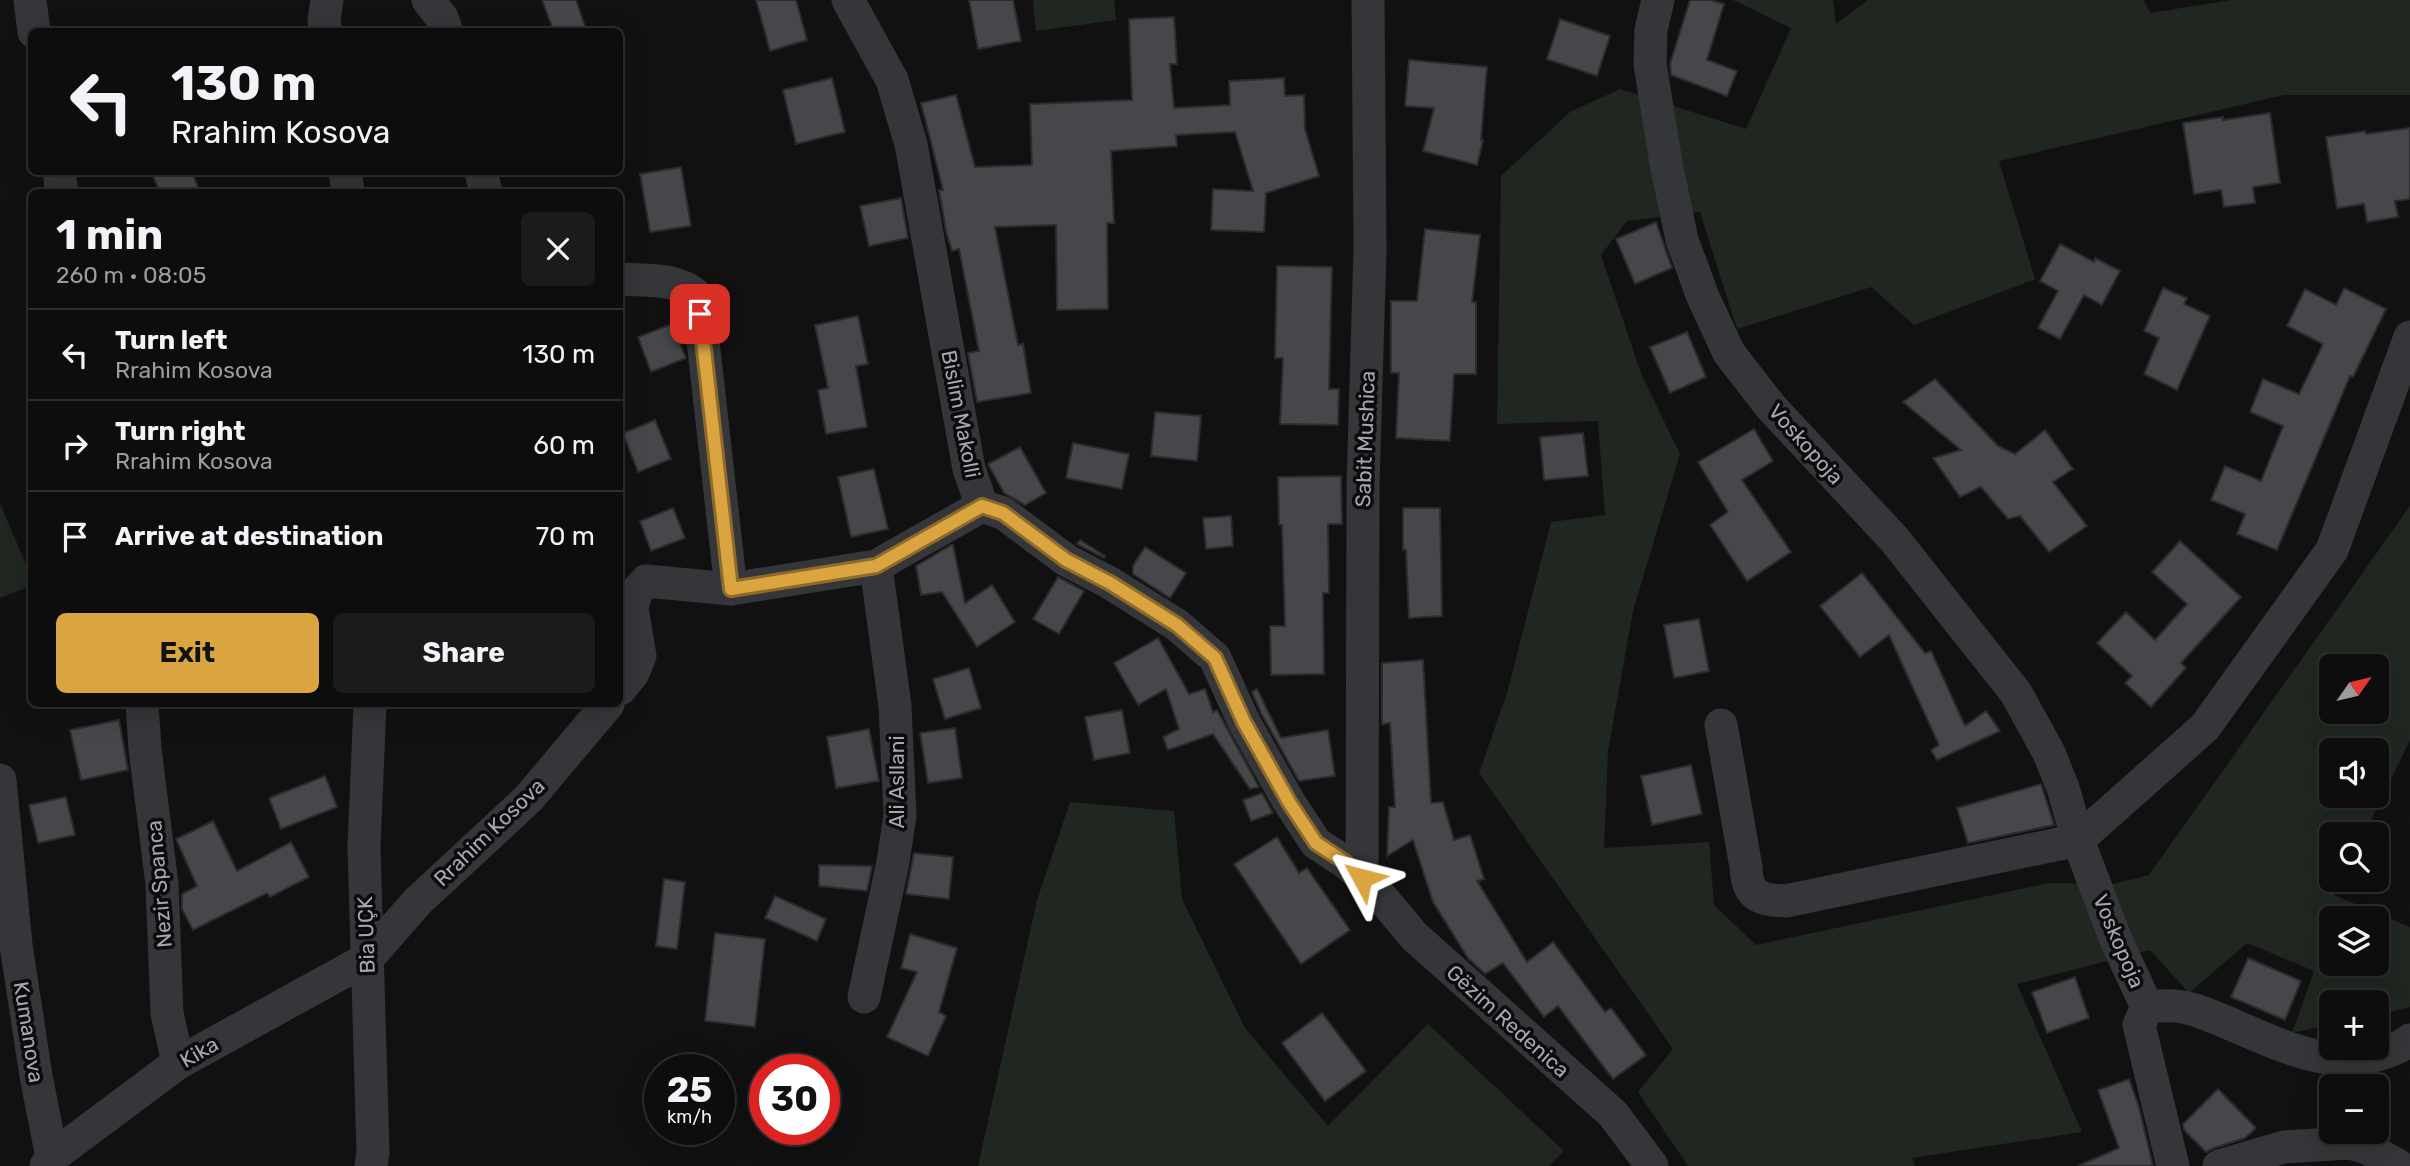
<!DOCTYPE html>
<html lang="en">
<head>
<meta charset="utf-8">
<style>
  :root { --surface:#0d0d0e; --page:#1b1b1c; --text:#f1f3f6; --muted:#9a9c9e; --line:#2d2d2e; --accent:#daa441 }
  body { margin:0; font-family:Rubik,sans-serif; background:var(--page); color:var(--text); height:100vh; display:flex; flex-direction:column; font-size:26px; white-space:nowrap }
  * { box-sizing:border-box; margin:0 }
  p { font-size:23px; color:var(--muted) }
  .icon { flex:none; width:38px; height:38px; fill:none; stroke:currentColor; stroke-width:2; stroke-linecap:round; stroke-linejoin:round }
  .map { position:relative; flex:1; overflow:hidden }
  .sheet { position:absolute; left:28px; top:189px; width:595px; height:518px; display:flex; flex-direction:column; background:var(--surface); border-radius:10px; box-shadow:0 7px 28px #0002,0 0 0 2px var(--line) }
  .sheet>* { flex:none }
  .hud { position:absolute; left:28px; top:28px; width:595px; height:147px; border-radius:10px; box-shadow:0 7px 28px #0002,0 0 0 2px var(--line); background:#0d0d0e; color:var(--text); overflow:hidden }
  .needle { width:46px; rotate:56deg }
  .buttons { position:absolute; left:2319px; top:654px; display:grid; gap:14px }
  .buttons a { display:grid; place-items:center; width:70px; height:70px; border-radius:10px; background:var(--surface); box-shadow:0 7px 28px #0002,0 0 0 2px var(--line); font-size:35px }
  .speed { position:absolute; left:644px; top:1054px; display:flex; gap:14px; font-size:35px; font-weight:700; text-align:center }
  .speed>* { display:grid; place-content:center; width:91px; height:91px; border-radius:50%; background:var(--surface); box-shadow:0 7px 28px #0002,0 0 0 2px var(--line); line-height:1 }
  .speed small { font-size:18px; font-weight:400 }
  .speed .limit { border:10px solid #d22; background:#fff; color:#111 }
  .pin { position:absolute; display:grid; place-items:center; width:60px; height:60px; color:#fff; margin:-30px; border-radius:14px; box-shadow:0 4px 10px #0006 }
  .me { position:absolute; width:77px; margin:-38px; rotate:308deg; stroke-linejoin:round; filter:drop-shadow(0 0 5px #0008) }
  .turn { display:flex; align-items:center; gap:24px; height:147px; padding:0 28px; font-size:32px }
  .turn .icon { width:91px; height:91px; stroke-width:2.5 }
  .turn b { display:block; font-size:49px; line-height:60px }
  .round { display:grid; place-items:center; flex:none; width:74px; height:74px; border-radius:10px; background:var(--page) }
  .overview { display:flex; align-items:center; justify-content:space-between; height:119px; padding:0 28px }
  h1 { font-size:42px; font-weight:700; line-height:52px }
  .button { display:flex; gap:14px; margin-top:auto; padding:14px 28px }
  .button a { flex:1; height:80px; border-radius:10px; background:var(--accent); color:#111; font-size:28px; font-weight:700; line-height:80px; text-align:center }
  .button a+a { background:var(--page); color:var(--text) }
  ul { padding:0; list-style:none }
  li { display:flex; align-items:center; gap:21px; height:91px; padding:0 28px; border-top:2px solid var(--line) }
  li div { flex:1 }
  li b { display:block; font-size:26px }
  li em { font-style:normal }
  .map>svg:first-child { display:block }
  .green { fill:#202721; fill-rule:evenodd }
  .building { fill:#45474a; stroke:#2c2c2e; stroke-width:2 }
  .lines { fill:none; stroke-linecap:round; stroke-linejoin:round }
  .street { stroke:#353639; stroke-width:33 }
  .route-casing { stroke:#8e6b2a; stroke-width:18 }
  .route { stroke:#daa441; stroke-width:12 }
  .labels { text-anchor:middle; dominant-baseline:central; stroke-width:7; stroke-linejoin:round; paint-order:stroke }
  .street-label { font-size:21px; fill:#a4a9b1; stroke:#0c0c0d }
</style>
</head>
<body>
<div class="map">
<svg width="2410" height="1166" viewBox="0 0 2410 1166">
  <rect width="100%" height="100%" fill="#111112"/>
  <g class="green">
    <path d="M1033 0H1114L1116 20 1036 31Z"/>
    <path d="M1733 0H1833L1836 24 1868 0H2144L2150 13 2231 0H2410V95H2284L1999 161 2035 279 1914 325 1871 287 1737 329 1700 212 1627 221 1601 255 1642 376 1680 454 1633 611 1608 751 1604 848 1709 842 1714 905 1756 945 2050 883 2113 884 2149 875 2410 506V740L2364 835H2331V880H2341L2334 895 2410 927V1007L2377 1015 2376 1003H2331V1024L2292 1033 2314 971 2247 943 2189 993 2150 950 2017 984 2082 1132 1912 1158 1915 1166H1688L1638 1092 1673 1049 1479 773 1507 693 1551 522 1605 515 1598 421 1497 424 1501 176 1570 112 1620 89 1746 129 1791 28ZM2331 667H2376V712H2331ZM2331 751H2376V796H2331ZM2331 919H2376V964H2331Z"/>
    <path d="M0 504 32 578 31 586 0 598Z"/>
    <path d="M1070 802 1174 811 1182 899 1245 1028 1328 1126 1428 1024 1564 1151 1549 1166H978L1037 900Z"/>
  </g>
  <g class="building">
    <path d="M542 0H576L587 32H554Z"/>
    <path d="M756 0H796L807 40 770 51Z"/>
    <path d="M969 0H1013L1021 41 978 49Z"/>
    <path d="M1690 0H1710L1724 4 1707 60 1737 71 1727 96 1671 75 1670 64Z"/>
    <path d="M1174 17 1177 64H1170L1174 108 1230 105 1229 81 1284 78 1285 96 1304 95 1305 129 1319 176 1266 193 1264 232 1211 230 1213 189 1253 191 1235 132 1176 135 1177 146 1111 151 1114 223H1107L1108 309 1057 310 1056 225 995 227 1018 345 1023 344 1031 393 977 402 968 353 979 351 959 249 952 251 946 231 939 190H943L921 103 956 95 975 167 1032 165 1030 104 1132 100 1129 19Z"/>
    <path d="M1560 19 1610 36 1597 76 1547 59Z"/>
    <path d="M1409 60 1487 67 1481 140H1483L1477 165 1423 151 1434 108 1405 106Z"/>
    <path d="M832 78 845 132 796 144 783 90Z"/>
    <path d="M2270 113 2280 183 2253 187 2255 203 2224 207 2221 190 2194 194 2183 123 2223 117V120Z"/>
    <path d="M2410 128V199L2395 201 2398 217 2367 222 2364 204 2337 208 2326 137 2365 131 2366 134Z"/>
    <path d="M681 167 691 226 650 232 640 174Z"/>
    <path d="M151 172H192L200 192H160Z"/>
    <path d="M901 198 908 238 869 246 860 206Z"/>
    <path d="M1656 222 1672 268 1635 284 1616 239Z"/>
    <path d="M1425 229 1480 235 1472 302H1476V374H1454L1450 441 1396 438 1399 373H1391V301H1417Z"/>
    <path d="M2060 244 2094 262 2095 258 2120 271 2102 305 2084 295 2060 339 2038 328 2058 291 2040 281Z"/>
    <path d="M1277 266 1332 267 1329 389H1339L1338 425 1280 424 1283 358H1275Z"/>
    <path d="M2163 288 2187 298 2184 304 2210 316 2177 390 2144 374 2159 338 2144 331Z"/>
    <path d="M2344 288 2386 309 2353 377 2350 376 2277 550 2237 534 2245 514 2211 500 2225 466 2261 481 2283 426 2250 412 2263 379 2299 394 2323 344 2287 326 2305 289 2336 305Z"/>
    <path d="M858 316 868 364 856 366 867 427 826 434 818 390 828 388 815 325Z"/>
    <path d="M672 324 686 358 651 372 638 337Z"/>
    <path d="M1687 332 1706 377 1670 393 1650 347Z"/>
    <path d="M1935 379 1998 446 2015 454 2045 430 2073 469 2053 482 2087 526 2049 552 2020 516 2008 519 1981 487 1960 497 1933 458 1961 450 1903 402Z"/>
    <path d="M1155 412 1201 416 1197 461 1151 456Z"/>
    <path d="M655 420 671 459 638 472 623 433Z"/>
    <path d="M1754 429 1773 461 1742 480 1791 552 1747 581 1710 525 1728 512 1698 462Z"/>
    <path d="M1583 433 1588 476 1544 480 1540 437Z"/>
    <path d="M1073 443 1129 454 1122 489 1066 478Z"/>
    <path d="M1020 447 1046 493 1025 505 1004 493 988 464Z"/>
    <path d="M874 469 888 529 851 537 838 477Z"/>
    <path d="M1341 476 1342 524H1328L1329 593H1323L1324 674 1271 675 1270 626H1285L1282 525H1279L1278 477Z"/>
    <path d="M673 508 685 538 651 551 640 521Z"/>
    <path d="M1403 508H1440L1442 616 1409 618 1406 550H1403Z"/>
    <path d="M1231 516 1233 546 1206 549 1203 518Z"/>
    <path d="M1080 540 1105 556 1104 558 1077 544Z"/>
    <path d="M2180 541 2241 597 2181 663 2186 668 2151 707 2125 683 2132 676 2097 643 2126 612 2155 640 2187 604 2152 572Z"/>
    <path d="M951 545H953L965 603 992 585 1015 622 977 647 942 592 921 595 916 566Z"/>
    <path d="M1145 547 1186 573 1170 598 1133 574V566Z"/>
    <path d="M1862 573 1925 653 1931 651 1965 726 1986 711 2000 731 1937 760 1931 750 1939 745 1889 635 1860 657 1820 606Z"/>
    <path d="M1058 577 1084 591 1059 634 1033 619Z"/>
    <path d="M1699 619 1709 671 1674 678 1664 625Z"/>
    <path d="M1158 638 1189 694 1205 689 1213 712 1217 710 1259 787 1250 789 1213 734 1168 750 1163 737 1179 729 1166 689 1138 705 1114 663Z"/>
    <path d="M1423 660 1431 803 1443 802 1454 840 1470 835 1484 879 1477 881 1527 962 1553 942 1605 1012 1611 1008 1646 1055 1613 1079 1558 1006 1544 1017 1503 963 1485 974 1468 958 1433 902 1413 840 1387 856 1389 807H1395L1390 723 1382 724V663Z"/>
    <path d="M969 668 981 708 945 719 933 679Z"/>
    <path d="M1257 689 1281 738 1328 730 1335 776 1299 781 1261 713 1252 692Z"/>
    <path d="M1122 710 1130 753 1094 760 1085 717Z"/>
    <path d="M119 720 128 770 81 780 70 730Z"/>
    <path d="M955 728 962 778 928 783 920 733Z"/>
    <path d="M869 729 879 781 836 788 827 737Z"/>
    <path d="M1691 765 1702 814 1652 825 1641 776Z"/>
    <path d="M325 776 337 807 281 829 269 798Z"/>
    <path d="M2041 784 2054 825 1968 843 1957 808Z"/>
    <path d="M1262 793 1273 813 1251 821 1243 800Z"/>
    <path d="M66 797 75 835 38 843 29 805Z"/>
    <path d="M213 821 237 871 291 842 309 877 270 897 267 893 193 930 182 909V894L197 886 176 839Z"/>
    <path d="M1277 837 1299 873 1307 868 1350 930 1301 964 1234 864Z"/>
    <path d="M914 853 953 857 949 899 906 894Z"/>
    <path d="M819 865 872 866 867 891 819 886Z"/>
    <path d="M664 879 685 882 677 949 656 946Z"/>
    <path d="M775 896 826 919 817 941 765 918Z"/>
    <path d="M715 933 765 939 755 1027 705 1021Z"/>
    <path d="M910 934 957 948 939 1012 946 1016 928 1056 887 1037 917 972 901 968Z"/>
    <path d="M2248 958 2301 981 2285 1020 2231 997Z"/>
    <path d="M2075 977 2089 1018 2047 1033 2032 992Z"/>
    <path d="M1322 1013 1366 1071 1325 1101 1282 1043Z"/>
    <path d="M2129 1079 2139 1107 2153 1166H2078L2119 1148 2098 1090Z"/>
    <path d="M2218 1089 2256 1128 2245 1138 2214 1148 2206 1152 2184 1130 2183 1124Z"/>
  </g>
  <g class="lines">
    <g class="street">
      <path d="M30 0 34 32"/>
      <path d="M428 0 442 18 447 32"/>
      <path d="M848 0 892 80 911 144 969 469 982 506 1003 513 1066 560 1110 583 1177 625 1215 658 1244 722 1289 802 1316 843 1345 862 1372 886 1414 936 1613 1114 1652 1166"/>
      <path d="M1658 0 1651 30 1650 64 1666 163 1682 240 1703 297 1729 353 1771 407 1894 539 2016 693 2049 753 2063 788 2078 840 2116 940 2147 1007 2139 1025 2173 1166"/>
      <path d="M326 32 324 20 327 0"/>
      <path d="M59 172 62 192"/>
      <path d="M345 172 348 192"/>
      <path d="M481 172 486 192"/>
      <path d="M620 279C647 281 678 277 698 297L731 589"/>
      <path d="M620 689 633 673 640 656 632 608 636 592 646 581 731 589 876 566 982 506"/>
      <path d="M142 704 145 749 162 884 167 1013 178 1063"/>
      <path d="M370 704 364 847 373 1153 371 1166"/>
      <path d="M1721 725 1746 867C1747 896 1759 900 1786 901L2078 840 2205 727 2332 550 2410 337"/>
      <path d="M0 780 16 945 36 1076 52 1157"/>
      <path d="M1362 878 1363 485 1370 250 1368 0"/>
      <path d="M864 997 893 862 900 815 895 706 876 566"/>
      <path d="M2147 1007C2162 1005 2180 1005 2195 1010 2255 1030 2321 1077 2386 1052 2395 1049 2403 1046 2410 1040"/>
      <path d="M46 1166 52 1157 178 1063 367 959 418 901 528 799 608 704"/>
      <path d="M2219 1166 2284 1147 2348 1143 2365 1147 2399 1166"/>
    </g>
  </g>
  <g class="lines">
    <defs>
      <path id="route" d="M700 314 731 589 876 566 982 506 1003 513 1066 560 1110 583 1177 625 1215 658 1244 722 1289 802 1316 843 1345 862 1362 878"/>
    </defs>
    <use href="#route" class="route-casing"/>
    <use href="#route" class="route"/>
  </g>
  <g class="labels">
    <g class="street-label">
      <text transform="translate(961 414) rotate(79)">Bislim Makolli</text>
      <text transform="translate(1365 439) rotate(-88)">Sabit Mushica</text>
      <text transform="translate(1806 444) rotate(48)">Voskopoja</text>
      <text transform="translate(896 782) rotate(-90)">Ali Asllani</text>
      <text transform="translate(489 832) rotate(-44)">Rrahim Kosova</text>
      <text transform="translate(159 884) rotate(-95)">Nezir Spanca</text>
      <text transform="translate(366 935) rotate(-92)">Bia UÇK</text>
      <text transform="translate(2119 941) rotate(67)">Voskopoja</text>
      <text transform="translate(1508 1021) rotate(42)">Gëzim Redenica</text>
      <text transform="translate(29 1032) rotate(81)">Kumanova</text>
      <text transform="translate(199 1052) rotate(-30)">Kika</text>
    </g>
  </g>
</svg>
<div class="buttons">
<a><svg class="needle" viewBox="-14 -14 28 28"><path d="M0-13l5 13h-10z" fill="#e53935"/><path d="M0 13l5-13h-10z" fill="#9a9c9e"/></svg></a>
<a><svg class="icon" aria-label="sound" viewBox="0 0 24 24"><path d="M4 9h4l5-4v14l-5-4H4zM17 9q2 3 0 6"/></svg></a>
<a><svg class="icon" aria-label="search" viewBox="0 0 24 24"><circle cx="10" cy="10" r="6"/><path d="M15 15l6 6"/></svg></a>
<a><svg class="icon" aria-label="layers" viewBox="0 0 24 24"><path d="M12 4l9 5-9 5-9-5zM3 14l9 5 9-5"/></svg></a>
<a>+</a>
<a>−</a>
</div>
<div class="speed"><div>25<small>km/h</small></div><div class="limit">30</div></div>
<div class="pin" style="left:700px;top:314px;background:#d93025"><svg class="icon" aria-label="arrive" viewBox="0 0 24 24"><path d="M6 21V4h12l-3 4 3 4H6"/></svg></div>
<svg class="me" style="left:1362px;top:878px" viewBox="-20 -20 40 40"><path d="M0-17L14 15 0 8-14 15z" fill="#daa441" stroke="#fff" stroke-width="4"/></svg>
<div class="hud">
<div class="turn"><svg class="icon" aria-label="left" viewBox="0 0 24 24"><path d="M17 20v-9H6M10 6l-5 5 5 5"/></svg><div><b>130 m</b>Rrahim Kosova</div></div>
</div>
<section class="sheet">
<div class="overview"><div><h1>1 min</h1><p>260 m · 08:05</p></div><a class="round"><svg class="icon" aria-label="close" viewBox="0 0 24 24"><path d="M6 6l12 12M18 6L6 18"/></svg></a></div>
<ul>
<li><svg class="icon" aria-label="left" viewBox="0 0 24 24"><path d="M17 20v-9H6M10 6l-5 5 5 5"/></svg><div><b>Turn left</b><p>Rrahim Kosova</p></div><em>130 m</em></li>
<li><svg class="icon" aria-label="right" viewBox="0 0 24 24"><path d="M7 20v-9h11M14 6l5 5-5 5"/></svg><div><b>Turn right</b><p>Rrahim Kosova</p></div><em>60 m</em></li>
<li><svg class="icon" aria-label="arrive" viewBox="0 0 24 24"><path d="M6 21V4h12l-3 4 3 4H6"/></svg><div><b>Arrive at destination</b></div><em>70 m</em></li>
</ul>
<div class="button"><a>Exit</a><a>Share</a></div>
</section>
</div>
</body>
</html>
